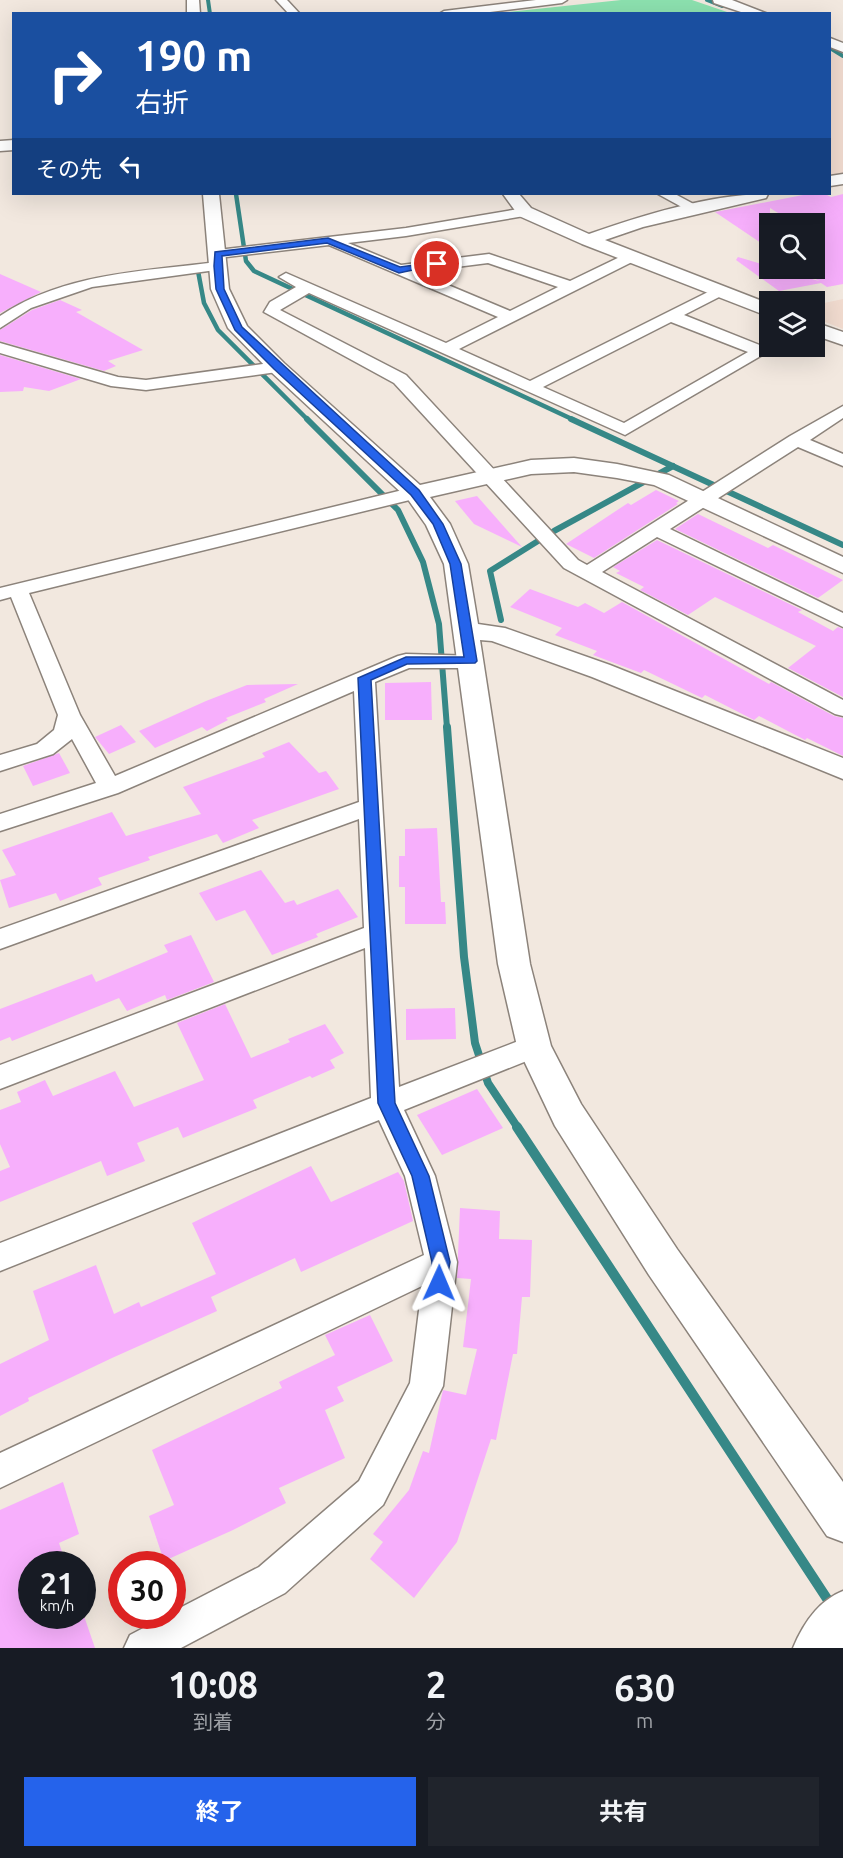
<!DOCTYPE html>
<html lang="ja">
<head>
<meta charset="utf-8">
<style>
  :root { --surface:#171b24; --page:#20242c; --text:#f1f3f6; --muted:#9ea1a6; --accent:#2563eb }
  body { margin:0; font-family:Ubuntu,"Noto Sans JP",sans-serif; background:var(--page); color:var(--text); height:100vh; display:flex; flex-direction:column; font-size:22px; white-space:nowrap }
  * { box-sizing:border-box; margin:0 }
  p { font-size:20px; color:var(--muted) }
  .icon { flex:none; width:33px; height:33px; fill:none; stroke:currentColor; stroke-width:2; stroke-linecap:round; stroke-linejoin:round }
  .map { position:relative; height:1648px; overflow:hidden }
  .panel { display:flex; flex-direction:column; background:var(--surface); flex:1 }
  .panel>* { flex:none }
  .guide { position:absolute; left:12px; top:12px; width:819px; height:183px; border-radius:0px; box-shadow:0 6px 24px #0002; background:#1a4fa0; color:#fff; overflow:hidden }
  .buttons { position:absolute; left:759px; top:213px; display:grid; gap:12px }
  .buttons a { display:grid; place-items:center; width:66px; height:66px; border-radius:0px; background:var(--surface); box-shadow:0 6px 24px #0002; font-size:30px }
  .speed { position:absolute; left:18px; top:1551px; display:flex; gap:12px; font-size:30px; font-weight:700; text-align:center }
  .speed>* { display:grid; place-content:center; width:78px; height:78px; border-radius:50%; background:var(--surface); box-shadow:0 6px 24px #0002; line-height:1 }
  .speed small { font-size:15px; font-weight:400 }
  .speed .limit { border:9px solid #d22; background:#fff; color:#111 }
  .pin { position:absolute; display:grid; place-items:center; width:51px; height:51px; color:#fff; margin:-26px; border:3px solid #fff; border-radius:50%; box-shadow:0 2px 6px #0007 }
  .me { position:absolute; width:66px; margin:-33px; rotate:1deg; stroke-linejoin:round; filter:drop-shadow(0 0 4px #0008) }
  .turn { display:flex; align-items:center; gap:21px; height:126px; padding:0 24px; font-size:27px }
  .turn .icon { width:78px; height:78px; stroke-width:2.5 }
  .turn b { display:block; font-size:42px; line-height:51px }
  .then { display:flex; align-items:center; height:57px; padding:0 24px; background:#0003; gap:12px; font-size:22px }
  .eta { display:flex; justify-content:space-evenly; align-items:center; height:102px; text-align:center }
  .eta b { font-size:36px; font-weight:700; line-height:42px }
  .primary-button { display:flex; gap:12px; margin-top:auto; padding:12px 24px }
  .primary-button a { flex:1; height:69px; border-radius:0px; background:var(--accent); color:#fff; font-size:24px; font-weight:700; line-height:69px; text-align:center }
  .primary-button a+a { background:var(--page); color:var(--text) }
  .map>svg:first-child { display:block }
  .industrial { fill:#f1dbcf }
  .green { fill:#8ce1af }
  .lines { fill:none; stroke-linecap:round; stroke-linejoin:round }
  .stream-far4 { stroke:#368887; stroke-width:4 }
  .stream-far3 { stroke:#368887; stroke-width:4.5 }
  .stream-far2 { stroke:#368887; stroke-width:6 }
  .stream-far1 { stroke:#368887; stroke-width:8 }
  .stream { stroke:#368887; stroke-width:10 }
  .building { fill:#f7affc }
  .minor-casing { stroke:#8c837b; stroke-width:3 }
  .tertiary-casing { stroke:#8c837b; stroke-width:3 }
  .minor { fill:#fff; fill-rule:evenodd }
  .tertiary { fill:#fff; fill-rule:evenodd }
  .route { fill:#2563eb; stroke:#184099; stroke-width:1.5 }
</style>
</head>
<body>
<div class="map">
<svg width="843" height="1648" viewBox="0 0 843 1648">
  <rect width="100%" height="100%" fill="#f2e8df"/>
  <g class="industrial">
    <path d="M843 51V174L830 176V53Z"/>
    <path d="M843 299V329L815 318V305Z"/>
  </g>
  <path class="green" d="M621 0H692L730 13H498Z"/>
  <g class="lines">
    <g class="stream-far4">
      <path d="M208 0 210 14"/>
      <path d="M707 0 722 6"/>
      <path d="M830 48 843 56"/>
    </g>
    <g class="stream-far3">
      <path d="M236 194 246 261 254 271 574 420"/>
      <path d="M198 271 204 303 218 330 308 420"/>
    </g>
    <g class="stream-far2">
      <path d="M307 419 398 510 423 562 439 624 447 728"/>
      <path d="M571 419 843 545"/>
      <path d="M501 620 490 571 554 531 673 466"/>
    </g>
    <path class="stream-far1" d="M447 727 464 957 475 1043 488 1083 518 1128"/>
    <path class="stream" d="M517 1127 843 1623"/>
  </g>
  <g class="building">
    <path d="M808 194H825L831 197 843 194V284L827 287 821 283 779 291 736 260 738 257 819 281 814 278V224H796L770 208V249L715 212Z"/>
    <path d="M0 274 41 292 0 313Z"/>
    <path d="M60 300 82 310 76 312 143 350 108 361 116 366 104 371 0 341V330L32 310Z"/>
    <path d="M0 355 81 379 49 391 24 387 23 391 0 392Z"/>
    <path d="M656 490 679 501 676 503 678 504 594 558 566 544 628 503 631 505Z"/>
    <path d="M477 496 522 547 474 524 455 501Z"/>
    <path d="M698 514 768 548 773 545 843 580 818 598 675 529Z"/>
    <path d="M657 540 802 610 798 612 833 631 838 627 843 629V697L788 668 816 646 715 597 688 615 640 590 644 587 616 573 620 571 613 567Z"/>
    <path d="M530 589 578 607 585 603 604 613 622 602 769 684 771 682 834 716 843 718V756L807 738 805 740 759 716 754 720 705 695 702 698 644 670 641 673 593 655 597 651 555 635 562 628 510 607Z"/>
    <path d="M431 682 432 720H385V683Z"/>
    <path d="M298 684 264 699 266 702 226 718 228 720 207 731 202 727 155 748 139 731 206 701 247 685Z"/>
    <path d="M121 725 136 742 109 754 95 737Z"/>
    <path d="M289 742 319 773 326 771 339 789 252 820 259 828 223 843 217 834 148 857 150 860 98 878 102 885 60 901 56 893 9 908 0 880 16 875 2 850 112 812 126 836 201 814 183 787 265 757 262 753Z"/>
    <path d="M59 753 70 773 33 786 23 766Z"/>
    <path d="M437 828 441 902H445L446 924H405V887H399V856H405V829Z"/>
    <path d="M261 870 285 903 294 900 297 905 338 889 358 917 316 934 318 937 272 955 245 910 216 921 199 893Z"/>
    <path d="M191 935 214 982 167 1000 165 995 127 1011 119 998 12 1041 10 1037 0 1041V1009L92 974 96 982 168 952 164 945Z"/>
    <path d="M225 1004 251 1058 290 1042 288 1039 325 1024 344 1053 330 1060 335 1068 312 1078 310 1076 253 1100 257 1108 183 1138 178 1127 137 1143 145 1161 107 1176 101 1161 0 1202V1171L10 1167 0 1144V1110L21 1102 17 1092 45 1080 53 1096 115 1071 134 1107 204 1080 177 1023Z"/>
    <path d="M455 1008 456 1039 406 1040V1009Z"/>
    <path d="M477 1089 503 1128 442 1155 417 1115Z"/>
    <path d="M311 1166 331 1202 398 1172 404 1181 413 1221 301 1272 295 1258 211 1297 217 1311 112 1358 28 1398 29 1401 0 1416V1364L49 1340 33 1291 96 1265 114 1314 139 1302 141 1307 216 1274 192 1223Z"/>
    <path d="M460 1208 500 1211 499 1239 532 1240 530 1297H522L517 1354H513L496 1440 491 1439 457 1542 414 1598 370 1559 383 1542 373 1534 409 1490 423 1451 429 1453 443 1390 466 1395 477 1349 463 1347 471 1279 457 1278Z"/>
    <path d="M370 1315 393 1361 337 1387 344 1401 325 1410 345 1458 279 1488 286 1503 233 1530 164 1561 149 1516 174 1505 152 1450 282 1388 279 1382 335 1355 325 1335Z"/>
    <path d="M63 1482 79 1534 59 1543 66 1564H32V1616H84L95 1648H0V1510Z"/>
  </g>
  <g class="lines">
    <defs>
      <g id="minor">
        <path d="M276 0H287L300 14H289Z"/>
        <path d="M536 0H567L562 3 474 14H439L444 11Z"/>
        <path d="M658 194H675L701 208 699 211H689Z"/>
        <path d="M525 208 532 212 530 215 406 236 348 243 401 265 489 254 570 281 626 254H636L638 257 636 260 459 349 530 381 720 286 728 291 725 294 684 315 767 348 769 351 625 435 309 293 280 310 406 375 578 560 587 565 790 436 843 406V418L810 440 843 454V466L798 447 670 529 843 613V627L657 537 602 572 843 700V716L835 714 564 568 394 383 264 312 270 302 296 287 279 277 286 273 446 343 498 317 329 245 218 258 211 254 218 250 406 228ZM488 263 558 287 510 311 417 272ZM671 322 748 352 624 423 543 387Z"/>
        <path d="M218 262 223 263 225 266 223 269 92 287 31 308 0 328V316C63 273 145 271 218 262Z"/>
        <path d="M0 343 118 377 146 380 277 362 285 367 277 372 146 390 111 386 0 353Z"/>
        <path d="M415 487 422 489 424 493 422 497 29 593 80 715 115 776 398 656 406 654 479 656 482 661 479 666 471 668H409L375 682 399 1087 534 1035 544 1038 548 1046 544 1054 404 1110 435 1176 457 1262 443 1386 383 1505 285 1593 181 1648H124L130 1635 166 1616H172V1612L259 1567 359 1481 410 1383 422 1286 0 1488V1453L424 1255 405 1176 379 1120 0 1271V1243L371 1098 365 948 0 1089V1065L364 928 359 819 0 949V929L359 802 354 691 118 793 0 831V814L96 783 72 739 53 754 0 771V755L37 744 54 730 58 715 11 597 0 600V588Z"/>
      </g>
      <g id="tertiary">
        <path d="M187 0H199L200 14H187Z"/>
        <path d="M713 0H732L768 14H747L714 3Z"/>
        <path d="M830 38 843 43V52L830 47Z"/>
        <path d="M14 140V150L0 151V141Z"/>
        <path d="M843 174V184L830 186V176Z"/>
        <path d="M203 194H219L229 289 247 326 284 363 420 485 531 460 574 458 617 464 669 475 843 557V573L654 485 617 478 574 472 531 474 430 497 450 524 468 564 478 624 505 628 610 665 843 758V779L592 677 492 641 480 640 530 964 551 1046 581 1104 677 1249 843 1482V1542L827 1536 649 1275 555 1126 517 1046 498 964 444 564 426 525 407 498 270 371 228 328 211 289Z"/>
        <path d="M503 194H519L531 208 589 234C643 215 711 194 768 194L766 198 643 227 605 240 770 304V317L582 244 519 216Z"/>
        <path d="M814 322 843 332V345L814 335Z"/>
        <path d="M843 1591V1648H793C803 1624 818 1601 843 1591Z"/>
      </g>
    </defs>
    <use href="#minor" class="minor-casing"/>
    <use href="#tertiary" class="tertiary-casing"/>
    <use href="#minor" class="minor"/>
    <use href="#tertiary" class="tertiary"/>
  </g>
  <path class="route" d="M328 238 400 267 437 262 441 264 399 273 327 243 222 256 224 289 242 327 419 490 443 524 461 564 477 661 475 663 407 664 371 680 395 1103 429 1176 450 1262 445 1289 439 1291 432 1289 430 1283 432 1262 412 1176 378 1103 358 678 406 657H464L450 564 433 524 411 495 274 369 235 330 216 289 214 266 215 252Z"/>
</svg>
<div class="buttons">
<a><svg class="icon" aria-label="search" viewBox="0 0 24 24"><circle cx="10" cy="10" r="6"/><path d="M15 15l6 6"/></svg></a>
<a><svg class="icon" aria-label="layers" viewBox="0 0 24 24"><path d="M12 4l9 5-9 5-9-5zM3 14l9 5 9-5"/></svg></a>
</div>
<div class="speed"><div>21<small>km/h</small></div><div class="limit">30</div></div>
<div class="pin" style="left:437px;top:264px;background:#d93025"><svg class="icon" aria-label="arrive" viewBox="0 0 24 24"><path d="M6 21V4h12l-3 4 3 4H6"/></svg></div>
<svg class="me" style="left:439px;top:1283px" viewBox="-20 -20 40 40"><path d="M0-17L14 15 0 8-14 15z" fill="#2563eb" stroke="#fff" stroke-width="4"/></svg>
<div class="guide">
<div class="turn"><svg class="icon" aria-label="right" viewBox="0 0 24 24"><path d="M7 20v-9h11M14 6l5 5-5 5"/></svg><div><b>190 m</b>右折</div></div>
<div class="then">その先<svg class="icon" aria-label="left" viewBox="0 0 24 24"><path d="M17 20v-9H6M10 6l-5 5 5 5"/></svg></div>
</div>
</div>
<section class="panel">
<div class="eta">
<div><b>10:08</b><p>到着</p></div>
<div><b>2</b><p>分</p></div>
<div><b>630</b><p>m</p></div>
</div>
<div class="primary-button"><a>終了</a><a>共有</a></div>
</section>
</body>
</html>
